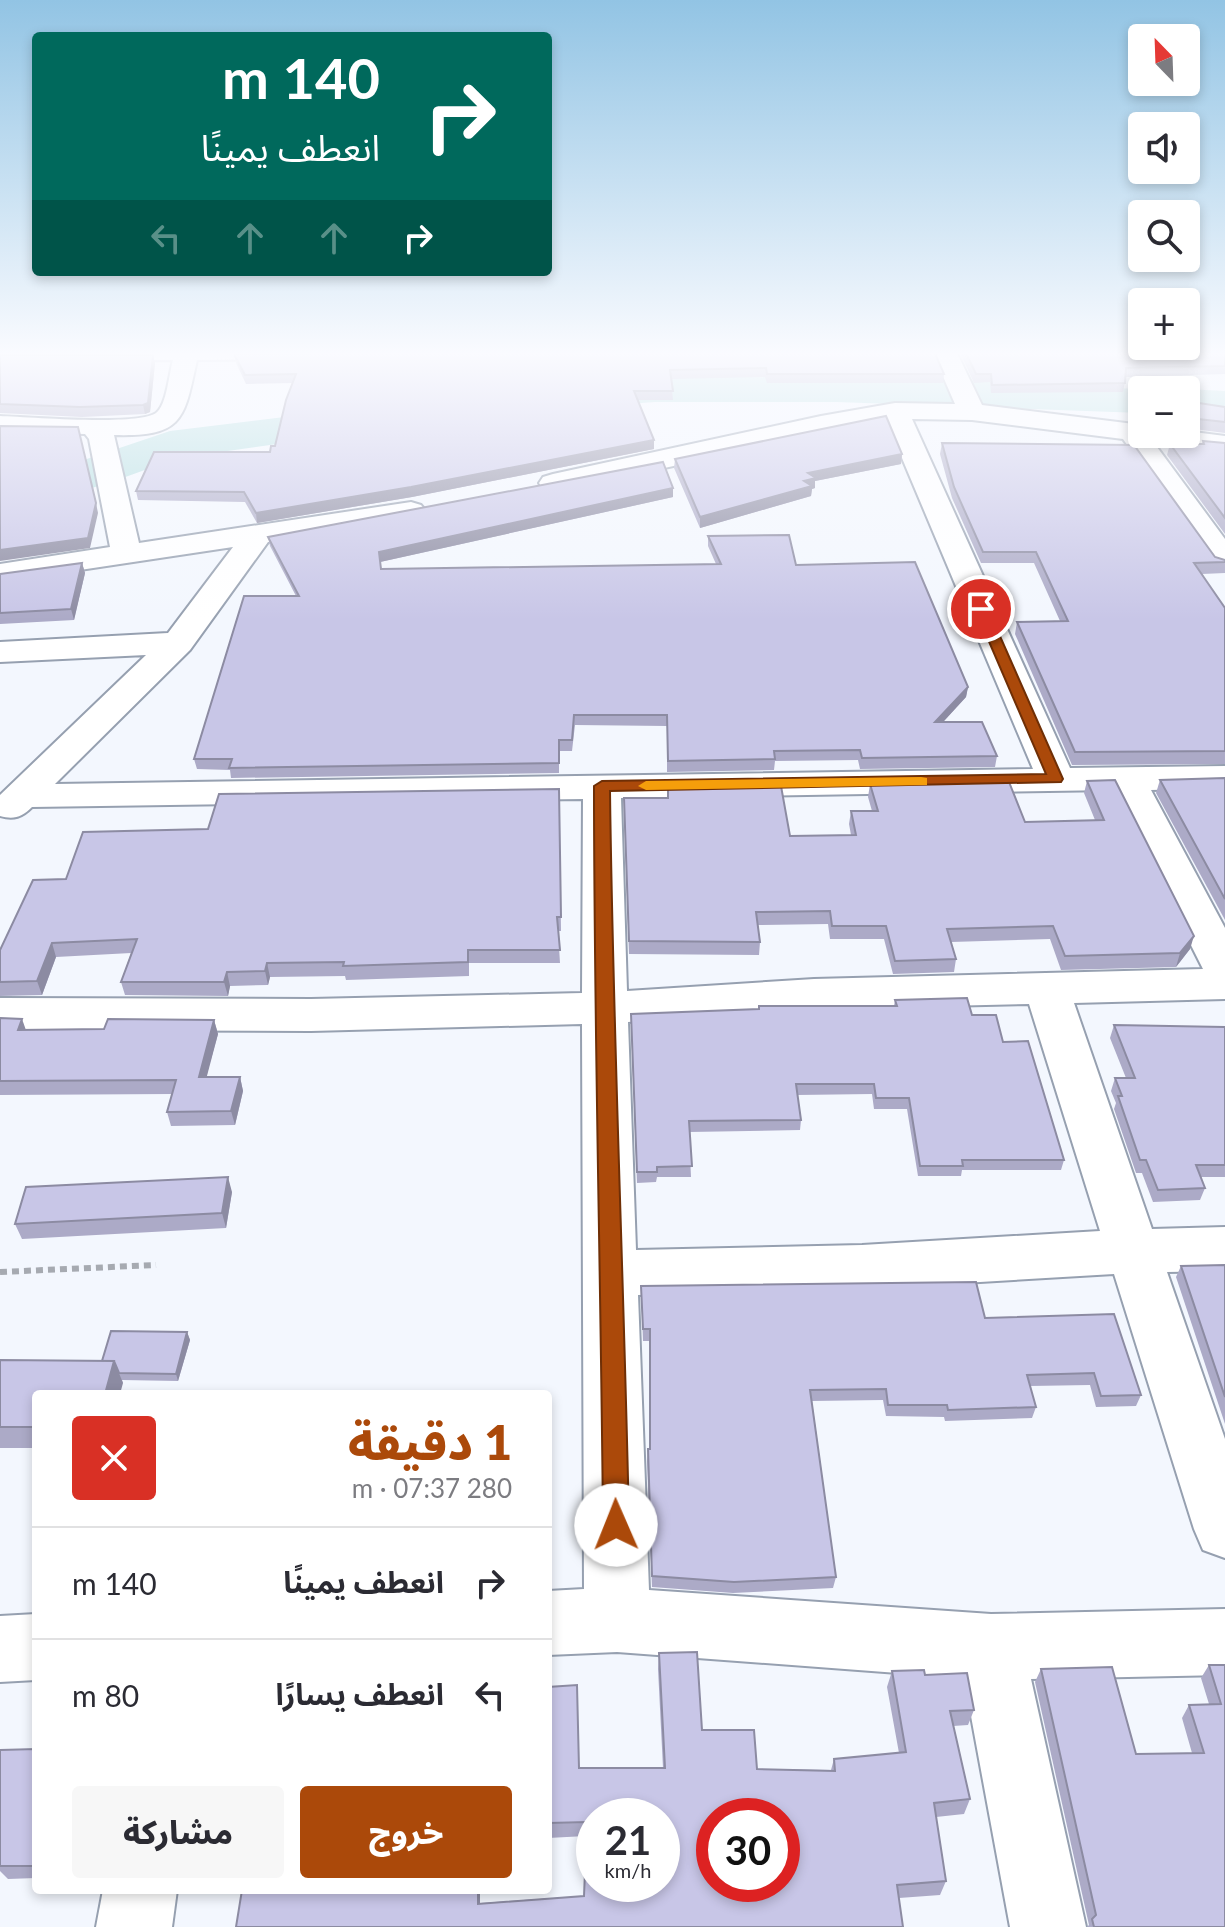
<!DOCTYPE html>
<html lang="ar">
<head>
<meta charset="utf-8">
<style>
  :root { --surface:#fff; --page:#f7f7f7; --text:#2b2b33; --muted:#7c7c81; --line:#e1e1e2; --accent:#ab490a }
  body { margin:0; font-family:Lato,"Noto Sans Arabic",sans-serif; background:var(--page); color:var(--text); direction:rtl; height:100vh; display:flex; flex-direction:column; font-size:30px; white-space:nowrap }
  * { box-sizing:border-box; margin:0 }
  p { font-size:26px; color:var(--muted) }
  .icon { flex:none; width:44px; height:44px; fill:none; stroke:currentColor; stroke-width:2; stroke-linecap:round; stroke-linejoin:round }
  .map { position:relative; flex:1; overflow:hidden; direction:ltr }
  .side { position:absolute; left:32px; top:1390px; width:520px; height:504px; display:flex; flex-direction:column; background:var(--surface); border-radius:8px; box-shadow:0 4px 12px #0003; direction:rtl }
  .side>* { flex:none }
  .hud { position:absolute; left:32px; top:32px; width:520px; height:244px; border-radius:8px; box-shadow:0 4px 12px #0003; direction:rtl; background:#00695c; color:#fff; overflow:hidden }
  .needle { width:52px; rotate:337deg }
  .buttons { position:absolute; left:1128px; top:24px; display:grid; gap:16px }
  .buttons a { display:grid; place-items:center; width:72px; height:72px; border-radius:8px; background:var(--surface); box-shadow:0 4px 12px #0003; font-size:40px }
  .speed { position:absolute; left:576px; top:1798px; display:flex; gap:16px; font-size:40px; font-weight:700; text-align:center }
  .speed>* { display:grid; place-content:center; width:104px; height:104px; border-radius:50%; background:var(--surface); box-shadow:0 4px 12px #0003; line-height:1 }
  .speed small { font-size:20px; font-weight:400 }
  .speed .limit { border:12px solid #d22; background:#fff; color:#111 }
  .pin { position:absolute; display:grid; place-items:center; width:68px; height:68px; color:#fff; margin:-34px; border:4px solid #fff; border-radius:50%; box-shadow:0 2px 8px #0007 }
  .me { position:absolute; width:88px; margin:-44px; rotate:359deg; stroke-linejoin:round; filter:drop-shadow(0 0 6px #0008) }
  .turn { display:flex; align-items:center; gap:28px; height:168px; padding:0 40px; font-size:36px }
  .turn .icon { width:104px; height:104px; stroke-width:2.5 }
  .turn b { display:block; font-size:56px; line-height:68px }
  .lanes { display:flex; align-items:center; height:76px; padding:0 40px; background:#0003; justify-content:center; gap:40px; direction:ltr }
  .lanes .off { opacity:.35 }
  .round { display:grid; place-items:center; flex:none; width:84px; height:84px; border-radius:8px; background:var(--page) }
  .head { display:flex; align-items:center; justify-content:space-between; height:136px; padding:0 40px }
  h1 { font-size:48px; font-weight:800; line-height:60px; color:var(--accent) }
  .action { display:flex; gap:16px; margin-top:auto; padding:16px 40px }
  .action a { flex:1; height:92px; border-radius:8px; background:var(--accent); color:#fff; font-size:32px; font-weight:800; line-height:92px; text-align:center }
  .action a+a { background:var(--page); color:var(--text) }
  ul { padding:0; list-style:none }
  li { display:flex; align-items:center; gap:24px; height:112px; padding:0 40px; border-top:2px solid var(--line) }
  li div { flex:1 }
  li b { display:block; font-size:30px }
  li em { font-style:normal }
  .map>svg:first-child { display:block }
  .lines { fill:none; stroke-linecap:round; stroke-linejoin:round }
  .river { fill:#b1dddf; fill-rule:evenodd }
  .minor-casing { stroke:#96a0b0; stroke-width:4 }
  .path { stroke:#a6aab1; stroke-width:6; stroke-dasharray:7 5; stroke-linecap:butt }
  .minor { fill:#fff; fill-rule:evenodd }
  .wall { fill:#acaac7; fill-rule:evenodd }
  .shaded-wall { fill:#8c8ba2 }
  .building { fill:#c8c6e7; stroke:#8c8ba2; stroke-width:2; fill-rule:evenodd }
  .route { fill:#ab490a; stroke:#6f2f06; stroke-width:2 }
  .slow { fill:#f59e0b }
</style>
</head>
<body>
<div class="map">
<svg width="1225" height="1927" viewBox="0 0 1225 1927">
  <rect width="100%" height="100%" fill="#f3f7fe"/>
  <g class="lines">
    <g class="river">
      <path d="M683 376 968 380 1154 390H1142V413L837 402H655L573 408 558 404 551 395 558 386 573 382Z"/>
      <path d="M1186 389 1225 391V417L1186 415V390H1182Z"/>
      <path d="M382 405 398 409 404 418 398 427 178 458 106 484 0 513V483L72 464 170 431Z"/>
    </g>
    <defs>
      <g id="minor">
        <path d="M0 351H409L406 356 397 358 197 360C184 419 184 437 114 435L139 543 411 502 421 505 426 511 421 517 411 520 268 542 190 650 55 784 1033 769 886 420 553 492 543 489 539 483 543 477 553 474 821 416 895 403 955 404 932 351H956L982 405 1142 425V434H1186V431L1225 436V452L1154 443 1225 539V569L1214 567 1123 439 972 420 912 419 1070 768 1225 766V788L1151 790 1225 928V999L1074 1003 1152 1229 1225 1227V1271L1167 1272 1225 1439V1558L1203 1550 1194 1529 1114 1274 862 1289 638 1295 649 1590 991 1614 1225 1609V1675L1031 1679 1086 1927H1010L964 1678 617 1652 548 1655V1591L584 1589 582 1024 311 1031 0 1030V998L311 999 582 993 583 799 32 807C22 817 14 820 0 816V795L146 655 0 662V642L168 633 233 547 0 582V564L110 547 89 439 85 434 0 432V416C28 417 138 426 156 413 167 405 169 373 173 360L0 361ZM1113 790 1203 969 814 979 627 991 621 798ZM1029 1004 1100 1231 862 1245 636 1250 628 1022 814 1009Z"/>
        <path d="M36 1614V1680L0 1682V1616Z"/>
        <path d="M103 1890H177L172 1927H96Z"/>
      </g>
    </defs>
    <use href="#minor" class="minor-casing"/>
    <path class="path" d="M0 1272 156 1265"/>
    <use href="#minor" class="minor"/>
  </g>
  <g class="wall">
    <path d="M959 351H1225V374L1126 377 1123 392 991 393 990 382 974 383Z"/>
    <path d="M396 352 944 374 943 383H767L765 377 671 379 673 400H638L654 440V449L412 497 257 523 245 502 138 500 136 491 270 452 275 446 293 383 246 384 236 363 234 354Z"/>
    <path d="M0 355H153L155 363 150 412 145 414 82 417 0 413Z"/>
    <path d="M1186 401 1225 407V433L1186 428Z"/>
    <path d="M1203 441 1225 443V534L1167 455 1170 444H1202Z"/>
    <path d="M942 443 1215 557 1225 560V573L1202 574 1225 608V764L1072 765 1015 634 1017 622 1060 621 1034 563H981L952 498 940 454Z"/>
    <path d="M902 454 901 464 815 481V488L812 489 811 496 700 528 674 468 675 459Z"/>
    <path d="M673 488V497L380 562 381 569 716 564 708 546V536L796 565 968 687 966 697 943 722 997 756 995 767 860 769 858 760 775 761 774 770 667 772V726L575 725 572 751H559V773L231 778 230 770 197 769 194 759 296 596 270 546 268 537Z"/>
    <path d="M82 563 85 573 74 620 0 624V574Z"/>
    <path d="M1225 778V920L1156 793 1160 780Z"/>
    <path d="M1087 781 1190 949 1176 967 1061 970 1050 939 951 942 956 959 954 972 893 974 884 939H830L828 924 758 925 760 942 759 955 629 954 624 811 790 836 851 835 849 824 851 811H872L868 797 870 784 1025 822 1095 820 1084 793Z"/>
    <path d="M559 789 561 931H558L560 963H469V976L346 980 345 976 270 977 268 985 230 986 228 996 125 995 121 982 131 953 56 957 42 995 0 996V950L66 879 208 829Z"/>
    <path d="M895 1000 972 1015 1003 1042 1064 1160 1061 1170H962L961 1176H918L907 1109H874L872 1094 797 1095 801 1120 800 1130 689 1132 691 1177H657L656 1182 637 1183 631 1025 894 1006Z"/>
    <path d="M0 1018 26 1030 104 1029 214 1020 218 1034 206 1077H240L243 1091 235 1125 171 1126 167 1112 172 1094 0 1095Z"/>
    <path d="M1114 1025 1225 1027V1177H1201L1205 1188 1200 1200 1153 1202 1142 1173H1136L1114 1109 1116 1103 1111 1091 1115 1078H1126L1110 1038Z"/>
    <path d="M232 1192 226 1228 22 1239 15 1224Z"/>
    <path d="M1225 1265V1424L1176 1277 1181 1266Z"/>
    <path d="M641 1286 985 1318 1141 1395 1136 1406 1096 1407 1090 1385 1030 1386 1036 1407 1032 1418 945 1421 944 1417 886 1416 883 1400 812 1401 836 1577 833 1588 733 1593 652 1587 647 1461 648 1449H650L649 1341H643Z"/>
    <path d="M187 1332 190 1340 178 1381 122 1380 123 1383 36 1394V1448H0V1360L102 1361Z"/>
    <path d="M697 1652 702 1730H754L757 1769 831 1770 834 1759 899 1753 887 1687 892 1671 924 1670 925 1675 967 1673 974 1710 968 1725 953 1726 970 1799 964 1814 936 1817 946 1881 940 1895 899 1898 903 1927H236L242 1890H480V1903L584 1896 586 1836 548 1838V1687L577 1685 579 1768H663L658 1669 659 1653ZM594 1816H662V1884H594ZM714 1816H782V1884H714Z"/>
    <path d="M1209 1665H1225V1927H1087L1089 1925 1035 1682 1041 1669 1136 1754 1192 1753 1182 1718 1189 1705 1209 1704 1201 1678Z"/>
    <path d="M36 1749V1878L8 1879 0 1871V1750Z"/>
  </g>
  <g class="shaded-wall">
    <path d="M153 355 155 363 150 412 145 414 143 405Z"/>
    <path d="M654 440V449L412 497 257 523 256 513Z"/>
    <path d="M902 454 901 464 815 481V488L812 489 811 496 700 528V517L808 473Z"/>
    <path d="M673 488V497L380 562 379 552Z"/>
    <path d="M96 503 98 513 90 548 0 561V550Z"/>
    <path d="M82 563 85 573 74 620 71 609Z"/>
    <path d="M968 687 966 697 933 733 935 722Z"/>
    <path d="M1194 936 1190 949 1176 967 1180 953Z"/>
    <path d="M52 943 56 957 42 995 37 981Z"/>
    <path d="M267 963 270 977 268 985 265 971Z"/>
    <path d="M227 972 230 986 228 996 224 982Z"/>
    <path d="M22 1019 27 1033 18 1030Z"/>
    <path d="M214 1020 218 1034 203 1091 199 1077Z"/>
    <path d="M240 1077 243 1091 235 1125 231 1111Z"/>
    <path d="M228 1177 232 1192 226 1228 222 1213Z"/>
    <path d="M187 1332 190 1340 178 1381 176 1374Z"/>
    <path d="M114 1361 123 1383 120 1394H105Z"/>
    <path d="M478 1890H480V1917L478 1904Z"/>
  </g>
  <g class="building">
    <path d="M404 351H934L944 374H767L766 368 670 370 673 391H634L654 440 411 487 256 513 244 492 136 491 154 452H270L271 446H275L286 400 296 374 245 375 234 354 396 352Z"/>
    <path d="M965 351H1225V366L1126 368 1125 383 992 385 991 374H976Z"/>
    <path d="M0 355H153L148 403 143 405 80 407 0 404Z"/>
    <path d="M1186 401 1225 407V422L1189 418 1186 413Z"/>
    <path d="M886 416 902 454 808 473 816 478 804 481 812 486 700 517 675 459Z"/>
    <path d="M0 426 78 427 96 503 88 538 0 550Z"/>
    <path d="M1203 441 1225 443V518L1170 444H1204Z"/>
    <path d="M942 443 1134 445 1215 557 1225 560V562L1194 563 1225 608V751L1075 752 1017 622 1068 621 1036 552H983L954 487Z"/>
    <path d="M663 462 673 488 379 552 381 569 721 564 708 536 789 535 796 565 915 562 968 687 935 722H982L997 756 862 758 860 750 774 751 775 759 668 761 667 715H574L572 740H559V763L229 768 232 759H194L244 596H299L268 537Z"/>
    <path d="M82 563 71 609 0 613V574Z"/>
    <path d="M1225 778V899L1160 780Z"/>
    <path d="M1115 780 1194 936 1180 953 1065 956 1053 926 947 929 956 959 895 961 886 926H832L830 911 756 912 760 942 629 941 624 798H668V787L781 786 790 836 856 835 851 811H878L870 784 1009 782 1025 822 1104 820 1087 781Z"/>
    <path d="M559 789 561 917H557L560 950H468V962L343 966 344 962 267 963 265 971 227 972 224 982H121L137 939 52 943 37 981 0 982V950L33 880 66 879 83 832 208 829 219 794Z"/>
    <path d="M967 998 972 1015H996L1003 1042 1028 1041 1064 1160H962L963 1166H920L909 1098H876L874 1084H796L801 1120 689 1121 692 1166 657 1167V1172H637L631 1014 759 1009V1006H897L895 1000Z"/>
    <path d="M0 1018 22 1019 18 1030 104 1029 108 1019 214 1020 199 1077H240L231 1111 167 1112 176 1080 0 1081Z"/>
    <path d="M1114 1025 1225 1027V1165H1196L1205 1188 1158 1190 1146 1160H1140L1118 1096H1122L1115 1078H1135Z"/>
    <path d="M228 1177 222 1213 15 1224 26 1187Z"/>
    <path d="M1225 1265V1397L1181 1266Z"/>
    <path d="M976 1282 985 1318 1114 1314 1141 1395 1101 1396 1094 1373 1027 1375 1036 1407 948 1410 947 1405H888L886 1389 810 1390 836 1577 734 1582 652 1576 648 1449H650V1329H643L641 1286Z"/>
    <path d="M111 1331 187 1332 176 1374 119 1373 114 1361H102Z"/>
    <path d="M0 1360 114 1361 105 1394H36V1427H0Z"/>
    <path d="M697 1652 702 1730H754L757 1769 835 1771 834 1759 906 1752 892 1671 924 1670 925 1675 967 1673 974 1710 950 1711 970 1799 934 1803 946 1881 897 1885 903 1927H236L242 1890H478V1904L584 1896 587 1822 548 1823V1687L577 1685 579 1768H665L659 1653ZM594 1816H662V1884H594ZM714 1816H782V1884H714Z"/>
    <path d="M1209 1665H1225V1927H1094L1092 1919 1096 1915 1041 1669 1112 1667 1136 1754 1204 1753 1189 1705 1221 1704Z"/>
    <path d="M36 1749V1866H0V1750Z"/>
  </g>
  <linearGradient id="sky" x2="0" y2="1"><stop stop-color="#92c4e4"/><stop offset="0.57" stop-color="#fafbff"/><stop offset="1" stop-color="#fafbff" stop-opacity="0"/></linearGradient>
  <rect width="1225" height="620" fill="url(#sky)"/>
  <path class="route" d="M981 605 988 609 1063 779 1061 782 610 791C613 1036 624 1280 629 1525L625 1534 616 1537 607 1534 603 1525C601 1279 594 1033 594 786L602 781 1046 774 975 609Z"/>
  <path class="slow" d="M921 777 927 778V785L646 790 638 786 646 781Z"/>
</svg>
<div class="buttons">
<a><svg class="needle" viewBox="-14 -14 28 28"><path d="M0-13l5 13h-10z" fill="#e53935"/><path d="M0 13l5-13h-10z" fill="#7c7c81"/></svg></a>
<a><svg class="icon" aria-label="sound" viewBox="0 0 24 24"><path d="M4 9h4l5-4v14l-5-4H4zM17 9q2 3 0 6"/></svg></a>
<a><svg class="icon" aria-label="search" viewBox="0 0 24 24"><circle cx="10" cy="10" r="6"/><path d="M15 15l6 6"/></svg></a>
<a>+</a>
<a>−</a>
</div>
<div class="speed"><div>21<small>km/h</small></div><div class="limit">30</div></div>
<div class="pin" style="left:981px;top:609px;background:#d93025"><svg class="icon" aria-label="arrive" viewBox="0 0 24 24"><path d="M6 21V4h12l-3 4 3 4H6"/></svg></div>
<svg class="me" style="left:616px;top:1525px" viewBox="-20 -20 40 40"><circle r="19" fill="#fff"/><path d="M0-13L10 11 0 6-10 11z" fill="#ab490a"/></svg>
<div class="hud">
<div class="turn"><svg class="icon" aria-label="right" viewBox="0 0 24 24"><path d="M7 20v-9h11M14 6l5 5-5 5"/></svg><div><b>140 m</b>انعطف يمينًا</div></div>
<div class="lanes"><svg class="icon off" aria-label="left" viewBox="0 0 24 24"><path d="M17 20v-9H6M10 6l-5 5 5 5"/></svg><svg class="icon off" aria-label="ahead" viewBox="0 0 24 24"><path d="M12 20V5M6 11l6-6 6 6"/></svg><svg class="icon off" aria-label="ahead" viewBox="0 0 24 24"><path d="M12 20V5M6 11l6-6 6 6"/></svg><svg class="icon" aria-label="right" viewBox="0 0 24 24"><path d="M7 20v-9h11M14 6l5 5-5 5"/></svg></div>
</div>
<section class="side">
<div class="head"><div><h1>1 دقيقة</h1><p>280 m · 07:37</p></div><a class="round" style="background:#d93025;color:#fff"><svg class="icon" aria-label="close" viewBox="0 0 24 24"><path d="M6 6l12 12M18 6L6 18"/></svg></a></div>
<ul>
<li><svg class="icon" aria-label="right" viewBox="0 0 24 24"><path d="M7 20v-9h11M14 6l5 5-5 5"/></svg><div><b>انعطف يمينًا</b></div><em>140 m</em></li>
<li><svg class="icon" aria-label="left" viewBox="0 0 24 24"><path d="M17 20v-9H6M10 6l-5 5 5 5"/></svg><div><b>انعطف يسارًا</b></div><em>80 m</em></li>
</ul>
<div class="action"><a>خروج</a><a>مشاركة</a></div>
</section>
</div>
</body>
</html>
